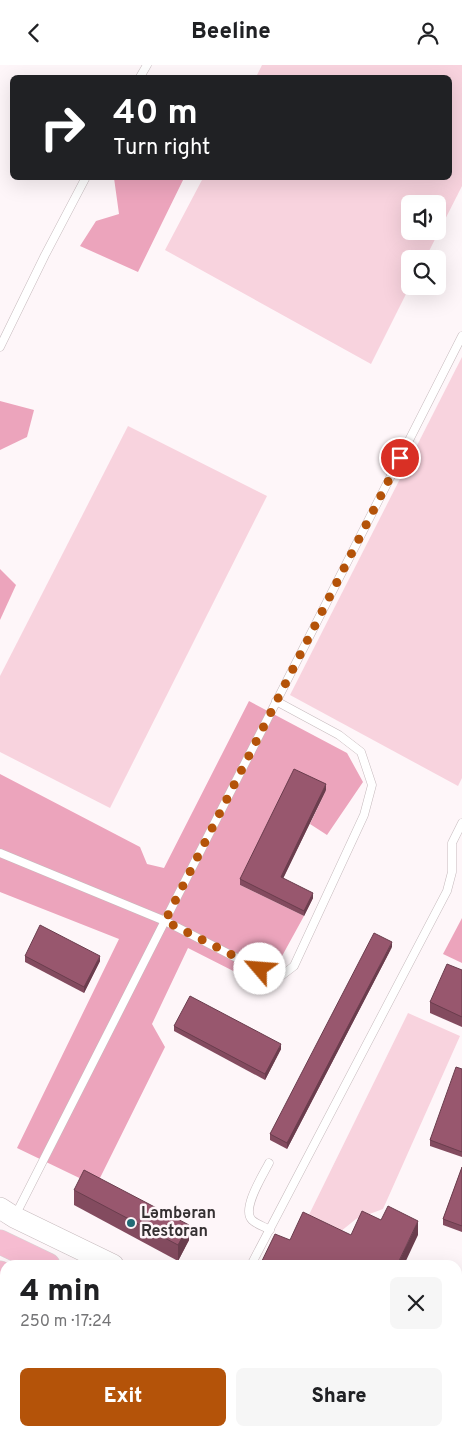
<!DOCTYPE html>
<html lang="en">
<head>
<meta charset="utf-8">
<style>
  :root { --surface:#fff; --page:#f6f6f6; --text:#202124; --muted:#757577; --accent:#b45309 }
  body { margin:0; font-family:Overpass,sans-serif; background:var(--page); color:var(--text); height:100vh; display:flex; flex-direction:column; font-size:19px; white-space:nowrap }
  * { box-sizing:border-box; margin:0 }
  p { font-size:16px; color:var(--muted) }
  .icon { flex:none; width:28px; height:28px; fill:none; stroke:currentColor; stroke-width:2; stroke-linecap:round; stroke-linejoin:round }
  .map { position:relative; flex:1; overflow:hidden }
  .sheet { position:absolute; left:0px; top:1195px; width:462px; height:176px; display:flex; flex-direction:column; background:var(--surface); border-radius:15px 15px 0 0; box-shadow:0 5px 20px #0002 }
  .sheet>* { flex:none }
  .banner { position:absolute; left:10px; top:10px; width:442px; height:105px; border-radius:8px; box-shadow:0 5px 20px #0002; background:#202124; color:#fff; overflow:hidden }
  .controls { position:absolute; left:401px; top:130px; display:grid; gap:10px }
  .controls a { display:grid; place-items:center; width:45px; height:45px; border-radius:8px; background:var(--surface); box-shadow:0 5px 20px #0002; font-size:25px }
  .pin { position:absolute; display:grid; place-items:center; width:42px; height:42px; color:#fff; margin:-21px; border:2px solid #fff; border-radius:50%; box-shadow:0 1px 5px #0007 }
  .me { position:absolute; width:55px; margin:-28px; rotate:297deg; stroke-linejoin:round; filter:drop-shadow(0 0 4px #0008) }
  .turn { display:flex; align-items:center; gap:18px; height:105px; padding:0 20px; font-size:22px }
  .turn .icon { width:65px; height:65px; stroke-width:2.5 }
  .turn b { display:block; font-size:35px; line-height:42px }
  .round { display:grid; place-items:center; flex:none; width:52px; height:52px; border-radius:8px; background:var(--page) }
  .headline { display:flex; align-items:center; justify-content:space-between; height:85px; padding:0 20px }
  h1 { font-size:30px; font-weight:800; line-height:38px }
  .action { display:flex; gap:10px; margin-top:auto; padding:10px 20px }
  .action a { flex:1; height:58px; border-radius:8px; background:var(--accent); color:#fff; font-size:20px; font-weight:800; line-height:58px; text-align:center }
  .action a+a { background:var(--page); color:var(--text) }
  header { display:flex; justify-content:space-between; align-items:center; height:65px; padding:0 20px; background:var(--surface); font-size:22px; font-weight:800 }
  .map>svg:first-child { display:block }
  .green { fill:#f8d3de; fill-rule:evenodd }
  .forest { fill:#eca4bc }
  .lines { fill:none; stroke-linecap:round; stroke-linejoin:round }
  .service-casing { stroke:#c6babd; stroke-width:9 }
  .minor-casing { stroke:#c6babd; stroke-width:16 }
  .secondary-casing { stroke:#c6babd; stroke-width:22 }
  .primary-casing { stroke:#d7d6d6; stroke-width:25 }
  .service { stroke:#fff; stroke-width:8 }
  .minor { stroke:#fff; stroke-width:15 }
  .secondary { stroke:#fff; stroke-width:21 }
  .primary { stroke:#f6bcd1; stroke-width:24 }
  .wall { fill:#834b5f }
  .shaded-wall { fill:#6a3d4d }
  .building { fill:#98576e; stroke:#6a3d4d }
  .route { stroke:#b45309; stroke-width:9; stroke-dasharray:0 16.2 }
  .poi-dot { fill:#216b75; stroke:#fef6f9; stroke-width:2 }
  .labels { text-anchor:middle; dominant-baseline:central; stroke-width:5; stroke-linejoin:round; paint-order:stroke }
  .poi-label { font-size:16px; font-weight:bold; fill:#353032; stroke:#fef6f9; text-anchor:start }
</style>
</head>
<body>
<header><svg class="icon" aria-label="back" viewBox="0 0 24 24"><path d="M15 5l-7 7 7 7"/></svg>Beeline<svg class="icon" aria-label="person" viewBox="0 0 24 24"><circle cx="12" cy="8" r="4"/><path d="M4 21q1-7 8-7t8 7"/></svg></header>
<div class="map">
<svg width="462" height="1371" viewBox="0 0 462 1371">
  <rect width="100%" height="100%" fill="#fef6f9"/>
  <g class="green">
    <path d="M262 0H462V121L425 194H410V221L371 299 165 185 203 113 450 112V12H256ZM410 139H438V166H410Z"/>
    <path d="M462 292V713L458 721 290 630Z"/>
    <path d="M128 361 267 431 110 743 0 687V611Z"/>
    <path d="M408 948 460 971 383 1144 356 1154 330 1175 303 1162Z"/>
    <rect x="8" y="1366" width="79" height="5"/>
    <path d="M228 1366H302L300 1371H231Z"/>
  </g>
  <g class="forest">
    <path d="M114 113H184L138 207 80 181 96 156 119 149Z"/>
    <path d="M0 336 34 345 27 372 0 385Z"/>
    <path d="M0 504 16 520 0 555Z"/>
    <path d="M249 636 347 688 363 717 327 770 310 759 326 725 240 820 304 851 265 922 188 883 152 959 165 982 96 1121 17 1083 119 874 0 827V709L140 782 147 799 164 803Z"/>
    <path d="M462 853V898L443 889Z"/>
  </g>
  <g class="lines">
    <defs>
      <g id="service">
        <path d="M140 12 147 0"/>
        <path d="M0 282 45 190 86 112"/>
        <path d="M0 788 165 856 260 905 281 911 294 901 364 750 372 720 361 687 339 670 276 636"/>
        <path d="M269 1098C263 1110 241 1144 252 1155 256 1159 265 1162 270 1165"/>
        <path d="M15 1151 462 271"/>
        <path d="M251 1200 447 826 452 807V778L462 758"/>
        <path d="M97 1371 98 1366"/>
      </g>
      <path id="minor" d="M458 1313 462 1315"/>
      <g id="secondary">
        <path d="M0 1143 14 1152 113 1200"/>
        <path d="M0 1238 5 1240"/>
        <path d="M0 1268 5 1270"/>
        <path d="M458 1339 462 1341"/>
        <path d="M182 1366 189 1371"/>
        <path d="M216 1366 218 1371"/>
      </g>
      <g id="primary">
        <path d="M0 1177 48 1200"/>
        <path d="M0 1208 5 1210"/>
        <path d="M357 1366 370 1371"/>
        <path d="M437 1366 450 1371"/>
      </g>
    </defs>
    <use href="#service" class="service-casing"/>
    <use href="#minor" class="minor-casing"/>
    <use href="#secondary" class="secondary-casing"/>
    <use href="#primary" class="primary-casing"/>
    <use href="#service" class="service"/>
    <use href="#minor" class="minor"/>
    <use href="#secondary" class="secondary"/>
    <use href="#primary" class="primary"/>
  </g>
  <g class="wall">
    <path d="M326 725 283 813 313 833 304 851 240 820V814Z"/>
    <path d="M392 882 287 1084 270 1075V1069Z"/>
    <path d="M25 891 100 896 84 928 25 897Z"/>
    <path d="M462 905V962L430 948V937Z"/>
    <path d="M174 961 281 984 265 1015 174 966Z"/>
    <path d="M462 1004V1092L430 1081V1075Z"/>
    <path d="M462 1102V1167L443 1160V1154Z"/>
    <path d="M74 1125 189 1175 178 1196 74 1140Z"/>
    <path d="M458 1239 462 1240V1290L458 1289Z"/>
  </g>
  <g class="shaded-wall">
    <path d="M326 719V725L281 818V812Z"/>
    <path d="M313 828V833L304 851V846Z"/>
    <path d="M392 877V882L287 1084V1078Z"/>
    <path d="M100 891V896L84 928V922Z"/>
    <path d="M281 979V984L265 1015V1009Z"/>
    <path d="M418 1156V1170L404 1200H398V1198Z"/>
    <path d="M189 1160V1175L178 1196V1180Z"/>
  </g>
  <g class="building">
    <path d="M294 704 326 719 281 812 313 828 304 846 240 814Z"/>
    <path d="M40 860 100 891 84 922 25 891Z"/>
    <path d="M374 868 392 877 287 1078 270 1069Z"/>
    <path d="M447 899 462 905V952L430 937Z"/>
    <path d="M190 931 281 979 265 1009 174 961Z"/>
    <path d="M456 1002 462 1004V1087L430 1075Z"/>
    <path d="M462 1102V1161L443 1154Z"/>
    <path d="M84 1105 189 1160 178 1180 74 1125Z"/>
    <path d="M388 1141 418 1156 398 1198 402 1200H260L275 1169 290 1175 303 1147 351 1170 362 1146 381 1155Z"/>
    <path d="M458 1239 462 1240V1276L458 1274Z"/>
  </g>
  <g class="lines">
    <path class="route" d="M260 904 165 856 400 393"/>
  </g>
  <circle class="poi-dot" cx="131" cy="1158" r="5"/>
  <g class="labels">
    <g class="poi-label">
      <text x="141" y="1149">Ləmbəran<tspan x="141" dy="18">Restoran</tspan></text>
    </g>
  </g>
</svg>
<div class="controls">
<a><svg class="icon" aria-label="sound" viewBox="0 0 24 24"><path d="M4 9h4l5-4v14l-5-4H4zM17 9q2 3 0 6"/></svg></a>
<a><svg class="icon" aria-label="search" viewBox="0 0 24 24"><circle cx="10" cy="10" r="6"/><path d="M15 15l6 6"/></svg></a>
</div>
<div class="pin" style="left:400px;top:393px;background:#d93025"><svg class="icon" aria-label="arrive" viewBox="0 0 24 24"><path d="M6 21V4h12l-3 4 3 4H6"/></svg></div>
<svg class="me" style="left:260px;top:904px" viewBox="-20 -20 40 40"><circle r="19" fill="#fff"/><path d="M0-13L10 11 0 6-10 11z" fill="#b45309"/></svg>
<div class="banner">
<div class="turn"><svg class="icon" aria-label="right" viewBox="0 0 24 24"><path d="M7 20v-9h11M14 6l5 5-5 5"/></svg><div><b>40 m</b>Turn right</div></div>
</div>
<section class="sheet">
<div class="headline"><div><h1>4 min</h1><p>250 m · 17:24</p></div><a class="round"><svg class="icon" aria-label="close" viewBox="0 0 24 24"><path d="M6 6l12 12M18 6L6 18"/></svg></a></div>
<div class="action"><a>Exit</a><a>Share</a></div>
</section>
</div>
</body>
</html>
